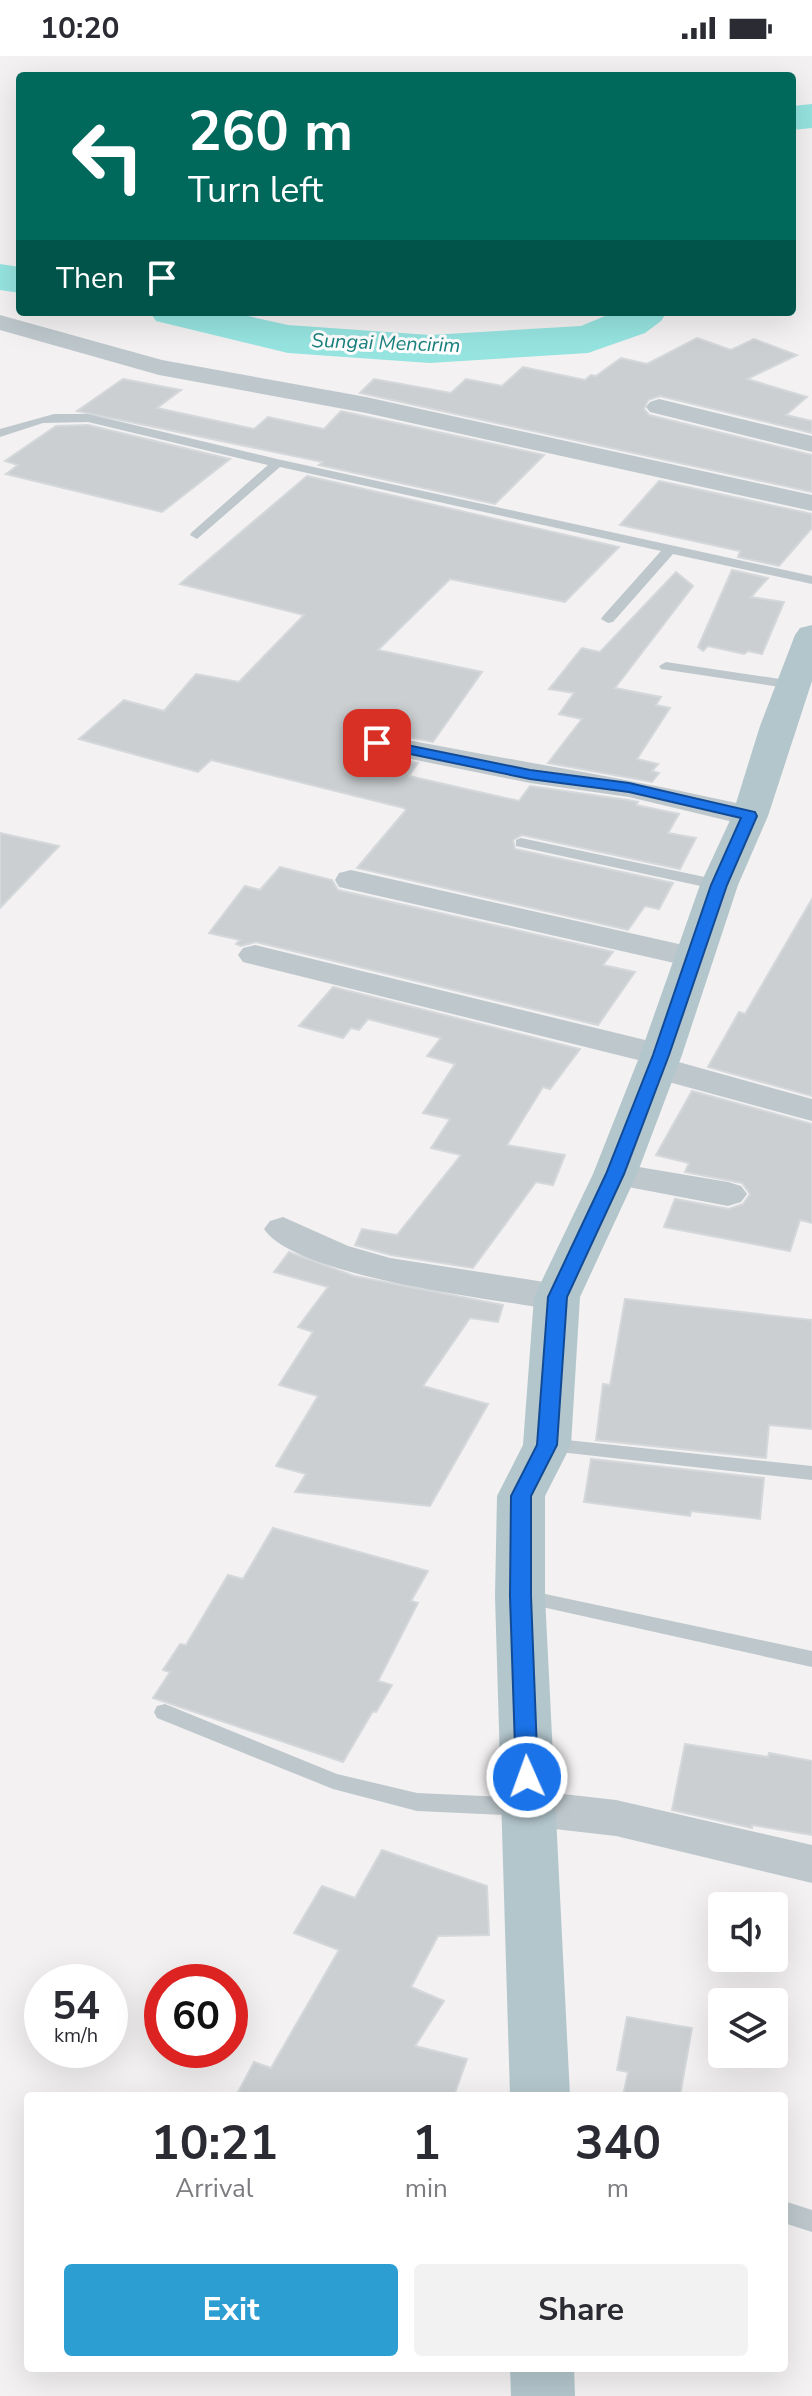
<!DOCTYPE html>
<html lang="en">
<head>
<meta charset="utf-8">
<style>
  :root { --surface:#fff; --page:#f2f2f3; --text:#2b2b33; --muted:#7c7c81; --accent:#2c9ed2 }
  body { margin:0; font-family:"Nunito Sans",sans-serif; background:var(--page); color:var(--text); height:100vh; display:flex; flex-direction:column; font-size:30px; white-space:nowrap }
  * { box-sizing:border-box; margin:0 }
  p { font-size:26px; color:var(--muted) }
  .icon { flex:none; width:44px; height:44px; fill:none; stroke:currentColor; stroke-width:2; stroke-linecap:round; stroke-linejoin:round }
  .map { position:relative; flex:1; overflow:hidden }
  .details { position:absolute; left:24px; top:2036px; width:764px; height:280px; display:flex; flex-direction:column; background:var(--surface); border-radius:8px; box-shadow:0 8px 32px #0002 }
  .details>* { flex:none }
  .hud { position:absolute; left:16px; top:16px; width:780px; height:244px; border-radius:8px; box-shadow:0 8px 32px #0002; background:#00695c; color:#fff; overflow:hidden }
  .controls { position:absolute; left:708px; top:1836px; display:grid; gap:16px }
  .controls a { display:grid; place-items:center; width:80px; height:80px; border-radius:8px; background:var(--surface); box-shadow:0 8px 32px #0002; font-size:40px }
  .speed { position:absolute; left:24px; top:1908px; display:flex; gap:16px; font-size:40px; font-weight:700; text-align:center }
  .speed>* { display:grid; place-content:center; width:104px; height:104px; border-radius:50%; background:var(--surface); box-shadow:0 8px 32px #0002; line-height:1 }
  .speed small { font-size:20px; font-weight:400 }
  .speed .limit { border:12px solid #d22; background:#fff; color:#111 }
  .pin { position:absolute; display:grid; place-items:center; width:68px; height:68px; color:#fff; margin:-34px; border-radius:16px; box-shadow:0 4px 12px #0006 }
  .me { position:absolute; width:88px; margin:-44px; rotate:358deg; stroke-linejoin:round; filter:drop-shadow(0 0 6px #0008) }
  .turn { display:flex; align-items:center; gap:28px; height:168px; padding:0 40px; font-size:36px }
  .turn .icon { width:104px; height:104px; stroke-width:2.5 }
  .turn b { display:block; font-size:56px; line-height:68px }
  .then { display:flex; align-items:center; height:76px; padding:0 40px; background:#0003; gap:16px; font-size:30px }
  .eta { display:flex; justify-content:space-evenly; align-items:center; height:136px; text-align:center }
  .eta b { font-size:48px; font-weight:700; line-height:56px }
  .cta { display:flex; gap:16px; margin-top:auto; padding:16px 40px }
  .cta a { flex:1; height:92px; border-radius:8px; background:var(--accent); color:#fff; font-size:32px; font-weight:700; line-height:92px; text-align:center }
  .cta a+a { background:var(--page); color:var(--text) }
  .status { display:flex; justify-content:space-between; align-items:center; height:56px; padding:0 40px; background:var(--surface); direction:ltr }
  .status svg { height:22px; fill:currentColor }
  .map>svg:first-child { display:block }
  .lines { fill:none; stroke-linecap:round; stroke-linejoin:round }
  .river { fill:#96e4e0; fill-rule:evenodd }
  .building { fill:#cbcfd2; stroke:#d5d8db; stroke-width:2 }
  .lane { fill:#bec8cc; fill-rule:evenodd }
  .street { fill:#bec8cc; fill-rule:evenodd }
  .primary { fill:#b3c6cc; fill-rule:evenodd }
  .route { fill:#1a73e8; stroke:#114b97; stroke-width:2 }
  .labels { text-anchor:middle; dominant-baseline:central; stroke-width:6; stroke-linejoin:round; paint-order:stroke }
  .far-water-label { font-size:20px; font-style:italic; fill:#19827e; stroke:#fff }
</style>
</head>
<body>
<div class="status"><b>10:20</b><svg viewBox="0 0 49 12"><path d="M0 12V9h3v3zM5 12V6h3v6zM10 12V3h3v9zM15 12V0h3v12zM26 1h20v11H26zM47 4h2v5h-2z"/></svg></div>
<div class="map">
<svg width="812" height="2340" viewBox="0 0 812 2340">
  <rect width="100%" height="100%" fill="#f3f1f1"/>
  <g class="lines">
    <g class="river">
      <path d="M812 48V72L792 74V50Z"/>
      <path d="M0 208 20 211V237L0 234Z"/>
      <path d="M150 256H230L288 269 430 279 581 270 615 256H667L661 265 645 277 588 297 430 307 288 297 156 265Z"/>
    </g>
  </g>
  <g class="building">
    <path d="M697 282 731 294 754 283 797 299 747 323 807 341 786 359 812 365V377L660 340 648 344 644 353 649 359 812 399V436L360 337 374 323 451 337 466 323 502 330 523 311 585 324 591 319 596 320 621 302 647 308Z"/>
    <path d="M123 323 181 334 157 352 254 373 268 361 324 373 341 355 544 399 495 448 319 409 323 406 77 355Z"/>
    <path d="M88 369 230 403 162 456 6 418 18 409 5 405 56 370Z"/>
    <path d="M307 420 619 491 565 546 450 523 378 594 482 616 433 686 376 675 363 679 359 688 365 697 418 707 409 720 519 745 530 730 628 744 638 746 636 749 679 758 668 777 696 782 680 813 522 779 513 784 515 793 673 827 659 853 645 850 628 874 357 812 406 754 404 752 211 704 198 716 79 683 124 644 164 655 196 618 239 626 304 559 180 528Z"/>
    <path d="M659 425 812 458V472L779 510 738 501 740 495 620 469Z"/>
    <path d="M732 514 768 522 751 541 784 546 762 598 748 595 744 598 708 590 703 595 698 591Z"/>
    <path d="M676 516 693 530 615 632 661 641 656 649 670 652 637 703 658 708 652 715 659 717 652 726 548 707 582 663 559 658 574 637 549 633 582 592 600 596Z"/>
    <path d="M0 777 59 790 0 852Z"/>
    <path d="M280 811 332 824 338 834 613 896 603 909 635 916 598 969 256 886 241 890 236 888 240 884 209 877 245 830 260 834Z"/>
    <path d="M812 843V1040L708 1011 739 956 745 958Z"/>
    <path d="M333 931 580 993 550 1033 543 1031 507 1089 565 1099 553 1129 536 1126 473 1212 391 1199 355 1189 362 1173 397 1179 461 1099 431 1092 450 1063 423 1057 455 1008 427 1000 441 982 368 963 359 974 351 972 343 982 299 970Z"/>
    <path d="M692 1035 812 1068V1167L800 1164 790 1195 664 1171 675 1143 729 1153 743 1148 750 1138 742 1127 685 1116 689 1107 656 1099Z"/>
    <path d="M289 1196 354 1220 503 1249 498 1266 470 1262 423 1330 488 1348 430 1450 295 1436 306 1418 276 1410 318 1340 279 1329 313 1276 298 1271 328 1231 274 1216Z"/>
    <path d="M625 1243 812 1264V1373L769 1369 766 1402 596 1384 603 1328 610 1329Z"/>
    <path d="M591 1403 764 1422 760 1463 691 1455 690 1460 584 1446Z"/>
    <path d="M273 1472 428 1515 411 1545 418 1547 378 1625 392 1629 376 1656 373 1655 343 1706 153 1642 170 1616 163 1614 180 1588 186 1589 228 1519 243 1523Z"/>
    <path d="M685 1688 768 1701 769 1697 812 1705V1779L752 1769V1772L672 1754Z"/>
    <path d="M382 1794 487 1830 489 1879 438 1880 411 1931 444 1945 415 1990 467 2003 454 2040H236L254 2006 271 2012 339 1894 294 1877 322 1830 355 1842Z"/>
    <path d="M627 1961 692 1972 680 2040H623L628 2016 617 2014Z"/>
  </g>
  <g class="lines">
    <g class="lane">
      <path d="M54 358H88L277 403 812 520V528L673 498 613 566 608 567 601 563 603 560 661 495 280 411 197 483 190 479 192 476 268 409 88 366 43 367 0 381V373Z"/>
      <path d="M666 606 793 625 800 629 793 633 661 613 659 610Z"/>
      <path d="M521 782 719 824 727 829 719 834 516 790V784Z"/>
      <path d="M548 1382 812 1410V1424L541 1394 538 1389 541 1384Z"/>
      <path d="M522 1533 812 1595V1611L515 1545 512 1540 515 1535Z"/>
      <path d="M165 1648 337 1718 417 1737 525 1742 533 1745 536 1751 533 1757 525 1760 417 1755 333 1733 157 1662 154 1656 157 1650Z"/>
      <path d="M784 2145 812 2154V2176L784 2167Z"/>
    </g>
    <g class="street">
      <path d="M0 259 162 304 366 341 812 439V455L366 357 159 319 0 274Z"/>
      <path d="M659 343 812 380V396L650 356 646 351 650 346Z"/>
      <path d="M377 678C505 704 634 722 761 753L766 760 761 767 750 770 629 741 530 727 366 694 362 687 366 680Z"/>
      <path d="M351 814 692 891 704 894 709 901 704 908 692 911 339 831 335 824 339 817Z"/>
      <path d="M255 889 674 991 679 999 675 1005 812 1043V1065L643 1019 638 1011 642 1005 243 906 238 899 243 892Z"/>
      <path d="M615 1107 728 1126 741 1130 747 1138 741 1146 728 1150 602 1126 596 1118 602 1110Z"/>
      <path d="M283 1161 348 1190 390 1202 557 1228 571 1232 577 1241 571 1250 557 1254C497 1244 296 1221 264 1173L270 1165Z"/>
      <path d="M528 1734 616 1744 812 1789V1827L616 1780 528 1770 511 1765 505 1752 511 1739Z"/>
    </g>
    <g class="primary">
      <path d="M812 569V625L768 760 738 829 682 999 637 1118 580 1241 571 1389 545 1440V1540L570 2040H510L495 1540 497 1440 523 1389 534 1241 593 1118 640 999 700 829 732 760 760 670 795 579 800 572Z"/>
      <path d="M510 2312H574L575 2340H511Z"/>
    </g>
  </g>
  <path class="route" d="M377 683 530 714 629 727 755 756 757 760 727 829 669 999 624 1118 567 1241 557 1389 531 1440V1540L538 1721 535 1727 527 1730 519 1727 516 1721 510 1540 511 1440 537 1389 548 1241 606 1118 653 999 711 829 741 762 629 736 530 723 372 690 369 687Z"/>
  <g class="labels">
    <g class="far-water-label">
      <text transform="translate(386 287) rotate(2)">Sungai Mencirim</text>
    </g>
  </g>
</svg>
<div class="controls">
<a><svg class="icon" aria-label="sound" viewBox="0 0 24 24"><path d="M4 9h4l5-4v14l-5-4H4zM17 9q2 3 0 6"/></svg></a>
<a><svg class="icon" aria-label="layers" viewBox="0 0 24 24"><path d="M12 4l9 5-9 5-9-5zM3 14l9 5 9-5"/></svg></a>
</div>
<div class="speed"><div>54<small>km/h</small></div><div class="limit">60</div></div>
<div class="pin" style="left:377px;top:687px;background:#d93025"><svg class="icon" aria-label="arrive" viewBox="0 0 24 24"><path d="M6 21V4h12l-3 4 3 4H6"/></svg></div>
<svg class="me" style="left:527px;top:1721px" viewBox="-20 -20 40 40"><circle r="17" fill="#1a73e8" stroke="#fff" stroke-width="3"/><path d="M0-11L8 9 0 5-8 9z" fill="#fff"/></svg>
<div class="hud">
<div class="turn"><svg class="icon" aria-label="left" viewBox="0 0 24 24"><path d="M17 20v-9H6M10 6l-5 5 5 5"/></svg><div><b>260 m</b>Turn left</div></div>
<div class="then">Then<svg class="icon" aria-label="arrive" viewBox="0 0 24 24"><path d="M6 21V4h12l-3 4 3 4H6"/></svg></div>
</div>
<section class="details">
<div class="eta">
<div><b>10:21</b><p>Arrival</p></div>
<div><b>1</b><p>min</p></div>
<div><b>340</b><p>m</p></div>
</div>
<div class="cta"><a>Exit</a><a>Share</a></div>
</section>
</div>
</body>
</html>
